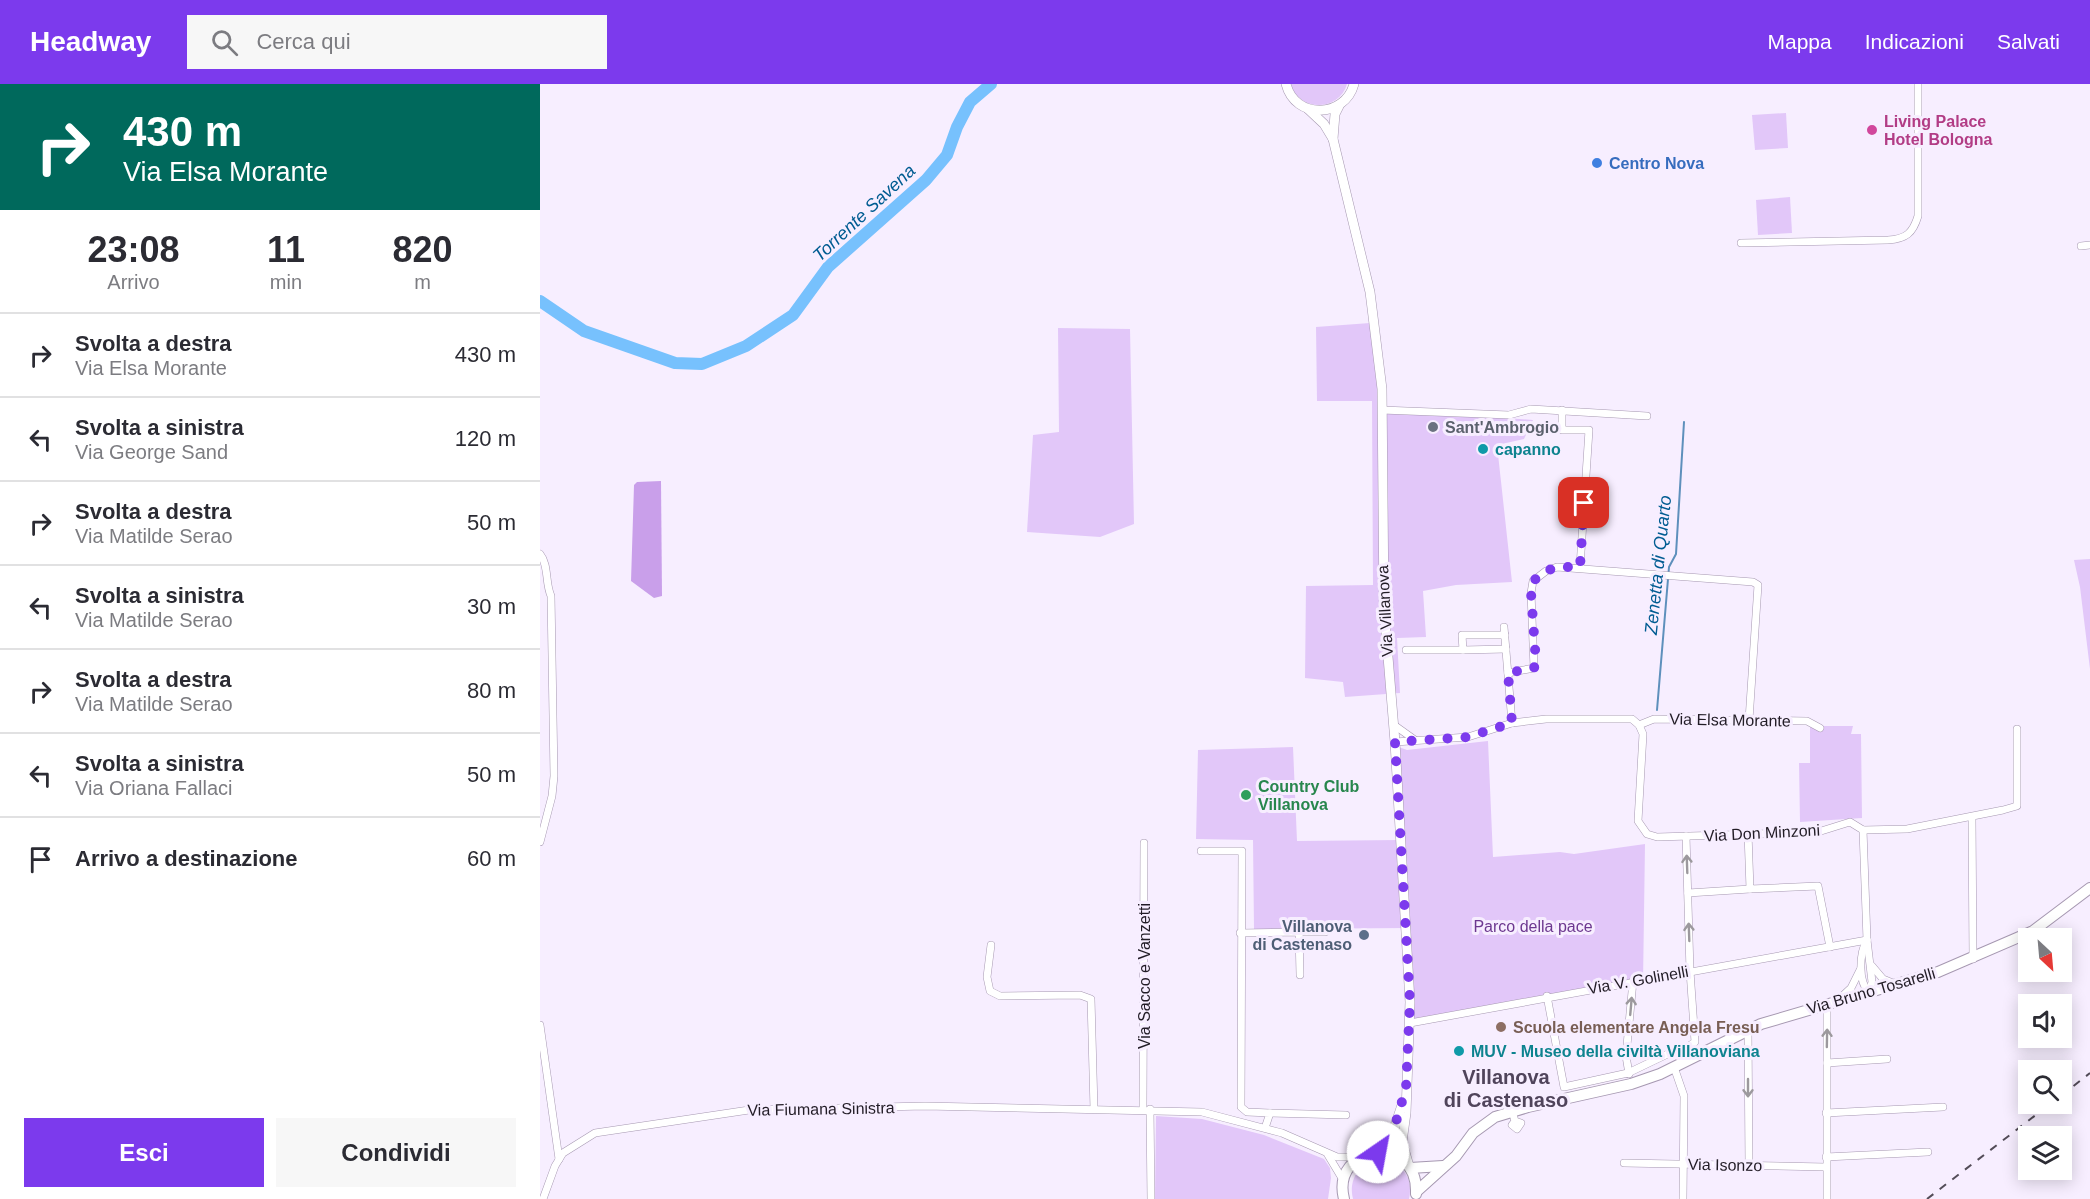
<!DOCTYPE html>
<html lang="it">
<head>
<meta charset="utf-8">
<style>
  :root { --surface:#fff; --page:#f7f7f7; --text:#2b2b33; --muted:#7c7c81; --line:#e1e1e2; --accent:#7c3aed }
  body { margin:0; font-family:Arial,sans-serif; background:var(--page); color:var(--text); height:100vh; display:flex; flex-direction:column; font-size:22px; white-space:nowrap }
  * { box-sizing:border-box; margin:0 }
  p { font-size:20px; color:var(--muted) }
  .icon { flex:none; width:33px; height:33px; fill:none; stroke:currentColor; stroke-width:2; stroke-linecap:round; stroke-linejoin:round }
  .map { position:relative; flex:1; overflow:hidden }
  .panel { display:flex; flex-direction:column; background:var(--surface); width:540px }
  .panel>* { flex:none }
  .top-card { background:#00695c; color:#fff; overflow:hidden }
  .needle { width:39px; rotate:154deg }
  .tools { position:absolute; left:1478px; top:844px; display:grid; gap:12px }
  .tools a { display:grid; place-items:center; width:54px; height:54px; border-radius:0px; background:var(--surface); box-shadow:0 3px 15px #0003; font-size:30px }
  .pin { position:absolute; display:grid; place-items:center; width:51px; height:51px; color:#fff; margin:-26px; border-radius:12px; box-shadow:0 3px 9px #0006 }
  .me { position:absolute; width:66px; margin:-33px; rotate:33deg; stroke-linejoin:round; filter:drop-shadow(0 0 4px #0008) }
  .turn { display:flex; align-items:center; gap:21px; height:126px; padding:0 24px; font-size:27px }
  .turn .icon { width:78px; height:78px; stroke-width:2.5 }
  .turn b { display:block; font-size:42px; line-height:51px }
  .eta { display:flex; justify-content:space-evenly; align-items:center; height:102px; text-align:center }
  .eta b { font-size:36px; font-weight:700; line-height:42px }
  .button { display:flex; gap:12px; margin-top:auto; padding:12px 24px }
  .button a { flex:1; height:69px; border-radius:0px; background:var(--accent); color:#fff; font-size:24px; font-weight:700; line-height:69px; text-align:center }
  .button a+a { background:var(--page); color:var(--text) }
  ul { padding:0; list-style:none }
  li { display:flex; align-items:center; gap:18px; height:84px; padding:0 24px; border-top:2px solid var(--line) }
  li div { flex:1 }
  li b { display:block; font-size:22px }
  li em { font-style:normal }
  header { display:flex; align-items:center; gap:36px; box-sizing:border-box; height:84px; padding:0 30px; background:var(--accent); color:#fff }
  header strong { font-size:28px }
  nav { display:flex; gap:33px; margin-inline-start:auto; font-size:21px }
  .search { width:420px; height:54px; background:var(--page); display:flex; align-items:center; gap:15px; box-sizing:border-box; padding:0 21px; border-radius:0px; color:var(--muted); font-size:22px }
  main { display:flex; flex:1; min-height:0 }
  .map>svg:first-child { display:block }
  .green { fill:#e2c7f9 }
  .forest { fill:#c99fea }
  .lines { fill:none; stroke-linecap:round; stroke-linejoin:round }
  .stream { stroke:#5e90bc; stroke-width:2 }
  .river { stroke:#77c1fd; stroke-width:12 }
  .minor-casing { stroke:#a698b1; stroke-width:8 }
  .secondary-casing { stroke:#a698b1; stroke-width:10 }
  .primary-casing { stroke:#a698b1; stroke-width:12 }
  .minor { stroke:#fff; stroke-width:7 }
  .secondary { stroke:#fff; stroke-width:9 }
  .primary { stroke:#fff; stroke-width:10 }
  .rail { stroke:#534c58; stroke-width:2; stroke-dasharray:8 8; stroke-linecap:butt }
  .oneway { stroke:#9c999d }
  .route { stroke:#7c3aed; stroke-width:10; stroke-dasharray:0 18 }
  .hotel-dot { fill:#d1479c; stroke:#f7eeff; stroke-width:2 }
  .shop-dot { fill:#3f7fe0; stroke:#f7eeff; stroke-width:2 }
  .worship-dot { fill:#6b7280; stroke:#f7eeff; stroke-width:2 }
  .culture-dot { fill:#0f9aa8; stroke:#f7eeff; stroke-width:2 }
  .leisure-dot { fill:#2e9e5b; stroke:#f7eeff; stroke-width:2 }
  .service-dot { fill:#5c6f8a; stroke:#f7eeff; stroke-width:2 }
  .education-dot { fill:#8d6e63; stroke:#f7eeff; stroke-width:2 }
  .labels { text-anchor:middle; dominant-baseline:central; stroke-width:6; stroke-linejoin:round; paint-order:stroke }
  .hotel-label { font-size:16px; font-weight:bold; fill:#b23c85; stroke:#f7eeff; text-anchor:start }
  .shop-label { font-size:16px; font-weight:bold; fill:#366cbe; stroke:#f7eeff; text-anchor:start }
  .worship-label { font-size:16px; font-weight:bold; fill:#5b616d; stroke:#f7eeff; text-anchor:start }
  .culture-label { font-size:16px; font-weight:bold; fill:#0d838f; stroke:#f7eeff; text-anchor:start }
  .street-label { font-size:16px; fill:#221c26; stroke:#f7eeff }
  .leisure-label { font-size:16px; font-weight:bold; fill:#27864d; stroke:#f7eeff; text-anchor:start }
  .service-label { font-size:16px; font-weight:bold; fill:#4e5e75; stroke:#f7eeff; text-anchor:end }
  .park-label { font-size:16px; fill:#6d3890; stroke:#f7eeff }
  .education-label { font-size:16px; font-weight:bold; fill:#785e54; stroke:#f7eeff; text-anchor:start }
  .water-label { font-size:18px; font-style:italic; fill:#005c92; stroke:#f7eeff }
  .quarter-label { font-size:20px; font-weight:bold; fill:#50445b; stroke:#f7eeff }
</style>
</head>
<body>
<header>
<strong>Headway</strong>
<div class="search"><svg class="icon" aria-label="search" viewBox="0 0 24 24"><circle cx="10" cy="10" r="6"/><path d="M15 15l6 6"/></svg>Cerca qui</div>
<nav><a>Mappa</a><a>Indicazioni</a><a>Salvati</a></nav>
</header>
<main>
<section class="panel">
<div class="top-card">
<div class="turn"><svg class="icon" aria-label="right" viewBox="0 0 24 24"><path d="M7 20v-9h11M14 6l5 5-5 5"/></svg><div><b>430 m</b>Via Elsa Morante</div></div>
</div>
<div class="eta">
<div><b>23:08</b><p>Arrivo</p></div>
<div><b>11</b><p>min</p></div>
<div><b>820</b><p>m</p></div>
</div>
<ul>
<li><svg class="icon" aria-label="right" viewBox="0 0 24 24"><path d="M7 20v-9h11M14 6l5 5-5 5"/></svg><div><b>Svolta a destra</b><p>Via Elsa Morante</p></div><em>430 m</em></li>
<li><svg class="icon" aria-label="left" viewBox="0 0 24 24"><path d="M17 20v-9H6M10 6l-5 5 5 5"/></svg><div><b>Svolta a sinistra</b><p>Via George Sand</p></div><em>120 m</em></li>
<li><svg class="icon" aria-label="right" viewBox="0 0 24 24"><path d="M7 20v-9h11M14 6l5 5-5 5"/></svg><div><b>Svolta a destra</b><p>Via Matilde Serao</p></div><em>50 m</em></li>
<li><svg class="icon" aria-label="left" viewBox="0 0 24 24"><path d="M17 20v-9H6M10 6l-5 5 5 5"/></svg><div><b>Svolta a sinistra</b><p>Via Matilde Serao</p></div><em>30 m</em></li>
<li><svg class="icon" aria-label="right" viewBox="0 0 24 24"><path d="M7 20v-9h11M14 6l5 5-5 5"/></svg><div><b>Svolta a destra</b><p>Via Matilde Serao</p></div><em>80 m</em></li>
<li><svg class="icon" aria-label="left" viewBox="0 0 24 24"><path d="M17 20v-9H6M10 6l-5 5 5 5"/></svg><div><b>Svolta a sinistra</b><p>Via Oriana Fallaci</p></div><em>50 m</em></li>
<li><svg class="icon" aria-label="arrive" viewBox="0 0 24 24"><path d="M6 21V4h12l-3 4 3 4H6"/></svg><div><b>Arrivo a destinazione</b></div><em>60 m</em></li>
</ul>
<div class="button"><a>Esci</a><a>Condividi</a></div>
</section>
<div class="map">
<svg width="1550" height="1115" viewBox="0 0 1550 1115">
  <rect width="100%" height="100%" fill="#f7eeff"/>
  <g class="green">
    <path d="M751 0H807C799 28 758 28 751 0Z"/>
    <path d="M1246 29 1248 64 1215 66 1212 31Z"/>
    <path d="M1250 113 1252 149 1218 151 1216 116Z"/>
    <path d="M830 239 844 325 993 336 984 355 957 361 972 498 916 501 883 507 886 553 857 554 860 609 805 613 803 598 765 594 766 502 833 501 832 317H777L776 243Z"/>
    <path d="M518 244 590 245 594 440 560 453 487 448 493 351 519 348Z"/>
    <path d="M1550 475V585L1540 503 1534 476Z"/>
    <path d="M1270 642H1313L1311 650H1321L1322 734 1260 738 1259 679H1270Z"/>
    <path d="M948 657 953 773 1020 768 1034 770 1105 760 1103 899 871 938 869 844 714 845 713 756 656 755 658 666 753 663 757 757 860 756 856 662 867 666Z"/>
    <path d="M616 1032 662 1035 724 1051 784 1075 790 1084 791 1094 788 1115H615Z"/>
    <path d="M838 1076C861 1076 874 1093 869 1115H813C808 1095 819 1080 838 1076Z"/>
  </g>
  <path class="forest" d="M121 397 122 512 114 514 91 497 94 401 97 398Z"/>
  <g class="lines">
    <path class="stream" d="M1117 626 1129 483 1136 470 1144 338"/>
    <path class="river" d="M0 217 44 247 135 279 162 280 206 262 253 231 288 183 386 96 407 71 417 43 430 18 451 0"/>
    <defs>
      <g id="minor">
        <path d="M1201 159 1348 156C1366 155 1373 149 1378 132V0"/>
        <path d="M1541 162 1550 161"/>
        <path d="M842 326 969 331 991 325 1107 332"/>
        <path d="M1022 326V346H1049L1040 483"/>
        <path d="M0 470C9 481 5 499 11 512L14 692 12 712 0 758"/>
        <path d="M964 543 972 639"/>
        <path d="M965 551H922L923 566 966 565"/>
        <path d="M866 566H923"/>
        <path d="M968 589 994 584 991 509 993 497 1006 487 1017 483 1213 498 1218 501 1209 636"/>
        <path d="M854 641 875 656"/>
        <path d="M1099 641 1114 635 1267 637 1280 644"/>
        <path d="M855 658 928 653 972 639 1006 635H1092L1099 641 1103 650 1098 737 1107 750 1117 753 1278 748 1310 738 1323 746 1367 745 1463 726 1477 722V645"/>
        <path d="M1432 734 1433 875"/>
        <path d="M1323 746 1327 856 1332 898 1329 909"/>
        <path d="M1208 749 1210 805 1278 802 1290 863"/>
        <path d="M1146 752 1150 887 1155 958 1146 964"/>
        <path d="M661 767H702L701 1023 707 1028 730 1029 725 1044"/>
        <path d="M1148 809 1210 805"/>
        <path d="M759 848H785"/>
        <path d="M700 849 759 848 760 891"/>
        <path d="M1327 856C1319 870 1318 897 1329 909"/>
        <path d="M451 861 447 893 450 907 460 912 540 911 551 915 554 1025"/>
        <path d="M1332 882 1343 895 1355 900"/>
        <path d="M1007 912 1024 1003 1088 989 1138 965 1146 964 1151 974"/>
        <path d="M1299 915 1311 904 1320 886"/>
        <path d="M870 939 1327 856"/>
        <path d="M0 941 19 1075"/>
        <path d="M1208 945 1209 1082"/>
        <path d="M1287 979 1347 975"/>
        <path d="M1134 983 1144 1012 1143 1115"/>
        <path d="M1089 990 1086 972 1093 897"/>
        <path d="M603 1025 604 759"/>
        <path d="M610 1025 611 1115"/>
        <path d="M972 1027 975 1037 981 1039 977 1045 972 1041 975 1037"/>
        <path d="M730 1029 806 1031"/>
        <path d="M1286 1029 1403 1023"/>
        <path d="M788 1071 803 1096"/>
        <path d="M1286 1073 1388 1068"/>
        <path d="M1084 1079 1286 1083"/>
        <path d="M3 1115 15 1082 23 1069 55 1049 209 1026 385 1022 662 1028 742 1049 797 1073H819"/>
        <path d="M1287 1115V920"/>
      </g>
      <g id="secondary">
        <path d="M746 0C755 36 805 34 814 0"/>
        <path d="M799 22 795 30 793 55 830 208 842 305 844 524 855 658 870 918 866 1029 862 1058 869 1082"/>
        <path d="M768 25 784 40 793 55"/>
        <path d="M829 1069 853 1048 863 1018"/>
      </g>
      <g id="primary">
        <path d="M870 1084 903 1082"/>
        <path d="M876 1108 916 1072 933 1049 955 1033 988 1023 1091 1000 1120 990 1221 940 1398 888 1493 847 1550 804"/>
        <path d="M804 1115C790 1060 879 1049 876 1110"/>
      </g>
    </defs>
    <use href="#minor" class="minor-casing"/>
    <use href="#secondary" class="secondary-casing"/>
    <use href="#primary" class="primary-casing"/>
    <use href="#minor" class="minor"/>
    <use href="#secondary" class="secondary"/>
    <use href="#primary" class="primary"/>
    <g class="rail">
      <path d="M1521 1012 1550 989"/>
      <path d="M1387 1115 1510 1020"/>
    </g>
  </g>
  <defs><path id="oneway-shaft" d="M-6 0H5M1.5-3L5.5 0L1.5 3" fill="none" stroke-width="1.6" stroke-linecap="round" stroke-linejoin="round" transform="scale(1.5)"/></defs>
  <g class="oneway">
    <use href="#oneway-shaft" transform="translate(1147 780) rotate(-92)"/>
    <use href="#oneway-shaft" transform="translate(1149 848) rotate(-92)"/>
    <use href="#oneway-shaft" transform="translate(1091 922) rotate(-85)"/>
    <use href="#oneway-shaft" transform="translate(1287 954) rotate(-89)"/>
    <use href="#oneway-shaft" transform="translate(1208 1004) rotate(90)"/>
  </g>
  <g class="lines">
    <path class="route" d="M838 1068 829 1069 853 1048 866 1004 870 918 855 658 928 653 972 639 968 589 994 584 996 578 991 509 993 497 1006 487 1017 483H1040L1044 419"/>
  </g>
  <circle class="hotel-dot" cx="1332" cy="46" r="6"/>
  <circle class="shop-dot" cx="1057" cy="79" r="6"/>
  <circle class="worship-dot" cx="893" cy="343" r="6"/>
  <g class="culture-dot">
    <circle cx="943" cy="365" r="6"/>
    <circle cx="919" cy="967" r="6"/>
  </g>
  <circle class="leisure-dot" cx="706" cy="711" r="6"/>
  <circle class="service-dot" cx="824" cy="851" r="6"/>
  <circle class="education-dot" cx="961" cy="943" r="6"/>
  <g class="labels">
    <g class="hotel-label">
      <text x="1344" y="37">Living Palace<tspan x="1344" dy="18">Hotel Bologna</tspan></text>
    </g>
    <g class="shop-label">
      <text x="1069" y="79">Centro Nova</text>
    </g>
    <g class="worship-label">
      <text x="905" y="343">Sant'Ambrogio</text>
    </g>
    <g class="culture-label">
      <text x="955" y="365">capanno</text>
      <text x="931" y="967">MUV - Museo della civiltà Villanoviana</text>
    </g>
    <g class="street-label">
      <text transform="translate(845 527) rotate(-93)">Via Villanova</text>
      <text transform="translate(1190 636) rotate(1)">Via Elsa Morante</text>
      <text transform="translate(1222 749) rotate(-3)">Via Don Minzoni</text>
      <text transform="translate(604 892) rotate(-90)">Via Sacco e Vanzetti</text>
      <text transform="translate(1098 896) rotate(-10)">Via V. Golinelli</text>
      <text transform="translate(1331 907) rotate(-16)">Via Bruno Tosarelli</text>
      <text transform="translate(281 1025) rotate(-1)">Via Fiumana Sinistra</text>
      <text transform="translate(1185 1081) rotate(1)">Via Isonzo</text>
    </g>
    <g class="leisure-label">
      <text x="718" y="702">Country Club<tspan x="718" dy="18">Villanova</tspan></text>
    </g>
    <g class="service-label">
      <text x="812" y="842">Villanova<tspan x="812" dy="18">di Castenaso</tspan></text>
    </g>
    <g class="park-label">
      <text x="993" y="842">Parco della pace</text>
    </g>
    <g class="education-label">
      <text x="973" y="943">Scuola elementare Angela Fresu</text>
    </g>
    <g class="water-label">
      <text transform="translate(324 129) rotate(-43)">Torrente Savena</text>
      <text transform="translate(1118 481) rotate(-84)">Zenetta di Quarto</text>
    </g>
    <g class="quarter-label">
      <text x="966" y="993">Villanova<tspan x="966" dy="23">di Castenaso</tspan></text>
    </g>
  </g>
</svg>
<div class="tools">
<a><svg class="needle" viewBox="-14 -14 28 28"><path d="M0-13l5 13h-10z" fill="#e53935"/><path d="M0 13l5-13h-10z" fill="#7c7c81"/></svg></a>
<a><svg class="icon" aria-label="sound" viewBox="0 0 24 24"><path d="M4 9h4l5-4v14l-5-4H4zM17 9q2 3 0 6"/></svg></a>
<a><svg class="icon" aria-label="search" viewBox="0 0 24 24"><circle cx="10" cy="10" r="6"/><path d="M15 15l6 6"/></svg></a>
<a><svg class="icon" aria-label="layers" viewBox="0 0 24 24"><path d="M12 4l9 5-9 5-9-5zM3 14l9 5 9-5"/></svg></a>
</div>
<div class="pin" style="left:1044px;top:419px;background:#d93025"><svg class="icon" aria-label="arrive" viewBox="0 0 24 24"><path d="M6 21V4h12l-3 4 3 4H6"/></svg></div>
<svg class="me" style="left:838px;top:1068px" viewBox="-20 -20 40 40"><circle r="19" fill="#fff"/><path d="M0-13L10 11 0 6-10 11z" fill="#7c3aed"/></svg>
</div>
</main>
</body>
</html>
